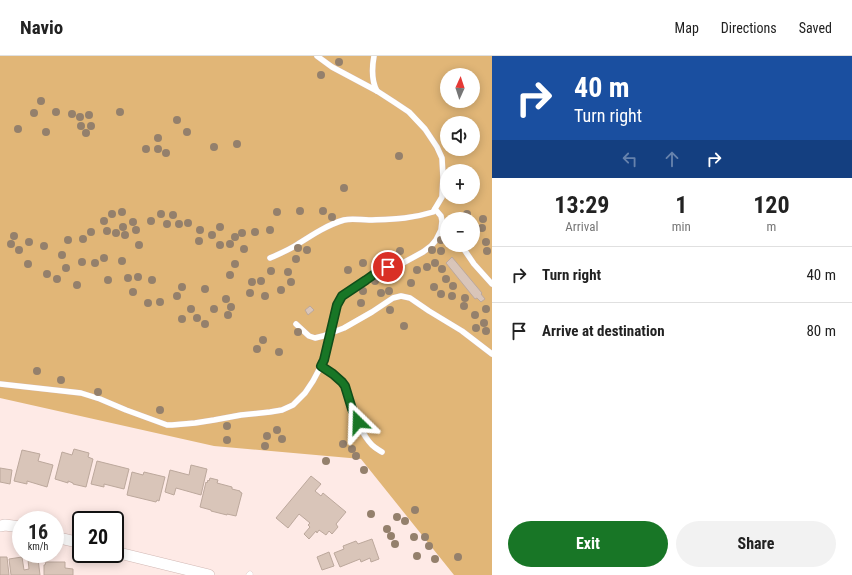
<!DOCTYPE html>
<html lang="en">
<head>
<meta charset="utf-8">
<style>
  :root { --surface:#fff; --page:#f2f2f2; --text:#222; --muted:#767676; --line:#e0e0e0; --accent:#187626 }
  body { margin:0; font-family:"Roboto Condensed",sans-serif; background:var(--page); color:var(--text); height:100vh; display:flex; flex-direction:column; font-size:15px; white-space:nowrap }
  * { box-sizing:border-box; margin:0 }
  p { font-size:13px; color:var(--muted) }
  .icon { flex:none; width:22px; height:22px; fill:none; stroke:currentColor; stroke-width:2; stroke-linecap:round; stroke-linejoin:round }
  .map { position:relative; flex:1; overflow:hidden }
  .sheet { display:flex; flex-direction:column; background:var(--surface); width:360px }
  .sheet>* { flex:none }
  .top-card { background:#1a4fa0; color:#fff; overflow:hidden }
  .needle { width:26px; rotate:3deg }
  .fabs { position:absolute; left:440px; top:12px; display:grid; gap:8px }
  .fabs a { display:grid; place-items:center; width:40px; height:40px; border-radius:50%; background:var(--surface); box-shadow:0 2px 10px #0003; font-size:20px }
  .speed { position:absolute; left:12px; top:455px; display:flex; gap:8px; font-size:20px; font-weight:700; text-align:center }
  .speed>* { display:grid; place-content:center; width:52px; height:52px; border-radius:50%; background:var(--surface); box-shadow:0 2px 10px #0003; line-height:1 }
  .speed small { font-size:10px; font-weight:400 }
  .speed .limit { border:2px solid #111; border-radius:6px; background:#fff; color:#111 }
  .pin { position:absolute; display:grid; place-items:center; width:34px; height:34px; color:#fff; margin:-17px; border:2px solid #fff; border-radius:50%; box-shadow:0 1px 4px #0007 }
  .me { position:absolute; width:44px; margin:-22px; rotate:338deg; stroke-linejoin:round; filter:drop-shadow(0 0 3px #0008) }
  .turn { display:flex; align-items:center; gap:14px; height:84px; padding:0 16px; font-size:18px }
  .turn .icon { width:52px; height:52px; stroke-width:2.5 }
  .turn b { display:block; font-size:28px; line-height:34px }
  .lanes { display:flex; align-items:center; height:38px; padding:0 16px; background:#0003; justify-content:center; gap:20px; direction:ltr }
  .lanes .off { opacity:.35 }
  .eta { display:flex; justify-content:space-evenly; align-items:center; height:68px; text-align:center }
  .eta b { font-size:24px; font-weight:700; line-height:28px }
  .button { display:flex; gap:8px; margin-top:auto; padding:8px 16px }
  .button a { flex:1; height:46px; border-radius:24px; background:var(--accent); color:#fff; font-size:16px; font-weight:700; line-height:46px; text-align:center }
  .button a+a { background:var(--page); color:var(--text) }
  ul { padding:0; list-style:none }
  li { display:flex; align-items:center; gap:12px; height:56px; padding:0 16px; border-top:1px solid var(--line) }
  li div { flex:1 }
  li b { display:block; font-size:15px }
  li em { font-style:normal }
  header { display:flex; align-items:center; gap:24px; box-sizing:border-box; height:56px; padding:0 20px; background:var(--surface); border-bottom:1px solid var(--line) }
  header strong { font-size:19px }
  nav { display:flex; gap:22px; margin-inline-start:auto; font-size:14px }
  main { display:flex; flex:1; min-height:0 }
  .map>svg:first-child { display:block }
  .green { fill:#e1b677; fill-rule:evenodd }
  .building { fill:#d9c5b9; stroke:#bca89c }
  .lines { fill:none; stroke-linecap:round; stroke-linejoin:round }
  .service-casing { stroke:#d2b9b5; stroke-width:6 }
  .minor-casing { stroke:#d2b9b5; stroke-width:12 }
  .service { stroke:#fff; stroke-width:5.5 }
  .minor { stroke:#fff; stroke-width:11 }
  .tree { fill:#94806c }
  .route-casing { stroke:#104d19; stroke-width:10 }
  .route { stroke:#187626; stroke-width:7 }
</style>
</head>
<body>
<header>
<strong>Navio</strong>
<nav><a>Map</a><a>Directions</a><a>Saved</a></nav>
</header>
<main>
<div class="map">
<svg width="492" height="519" viewBox="0 0 492 519">
  <rect width="100%" height="100%" fill="#feeae6"/>
  <path class="green" d="M0 0H492V519H454L361 403 214 390 0 342ZM447 19H473V45H447ZM447 67H473V93H447ZM447 115H473V141H447ZM447 163H473V189H447Z"/>
  <g class="building">
    <path d="M452 201 482 237 481 238 485 243 481 246 477 242 475 243 446 207Z"/>
    <path d="M310 250 314 254 308 259 305 254Z"/>
    <path d="M74 393 89 397 88 401 93 403 86 431 73 428V427L68 425V427L55 423 62 396 72 399Z"/>
    <path d="M22 394 40 398 38 405 53 409 47 431 27 425V428L14 425Z"/>
    <path d="M97 405 129 413 124 433 104 428V431L91 428Z"/>
    <path d="M191 409 207 413 201 439 176 432 174 439 165 436 170 414 189 419Z"/>
    <path d="M0 412 12 414 10 428 0 426Z"/>
    <path d="M132 416 143 419 144 416 165 421 159 445 157 444 156 446 127 439Z"/>
    <path d="M311 420 321 428 315 435 321 440 323 437 346 456 336 468 338 471 332 478 329 475 326 479 319 474 317 477 316 475 309 483 304 478 310 471 308 469 310 467 299 458 288 472 276 462Z"/>
    <path d="M210 422 218 424 217 427 232 431V433L240 435V436L242 437 236 460 227 458V459L211 455V454L200 451 206 426 207 427 208 424 209 425Z"/>
    <path d="M372 483 379 503 371 506 370 502 361 506 360 503 340 511 334 497 344 493 343 490 356 485 358 488Z"/>
    <path d="M329 496 334 510 322 514 317 501Z"/>
    <path d="M0 501H7L9 519H0Z"/>
    <path d="M22 501 24 514 29 513 28 504 38 503 40 519H11L9 503Z"/>
    <path d="M46 506H65V512L73 513V519H44V509H45Z"/>
  </g>
  <g class="lines">
    <defs>
      <g id="service">
        <path d="M374 0C372 11 371 24 377 35"/>
        <path d="M461 189 474 208 492 228"/>
        <path d="M270 202C279 198 289 194 298 188 312 179 327 169 344 164 352 162 361 164 369 164 392 163 411 163 433 156L442 141 443 121 442 102 437 91 425 73 409 56 394 46 377 35 332 11 317 0"/>
        <path d="M296 268 309 280 315 282 323 280 344 272 372 256 393 242 401 240 410 242 429 255 462 275 492 298"/>
        <path d="M321 310C329 314 338 319 343 327 347 333 348 341 350 348 355 361 362 379 372 389 375 392 379 394 382 396"/>
        <path d="M0 328 81 337 100 343 126 354 167 369H172L195 367 214 364 241 359 270 356 282 354 293 349 305 337 313 325 321 310 324 303 337 249 342 240 366 224 380 214 401 208 423 196 431 190 436 184 441 174 442 165 441 160 435 153"/>
        <path d="M249 519 250 518"/>
      </g>
      <g id="minor">
        <path d="M0 470 5 469 21 471"/>
        <path d="M55 481 81 487"/>
        <path d="M115 496 209 519"/>
      </g>
    </defs>
    <use href="#service" class="service-casing"/>
    <use href="#minor" class="minor-casing"/>
    <use href="#service" class="service"/>
    <use href="#minor" class="minor"/>
  </g>
  <g class="tree">
    <circle cx="339" cy="6" r="4"/>
    <circle cx="321" cy="19" r="4"/>
    <circle cx="41" cy="45" r="4"/>
    <circle cx="56" cy="56" r="4"/>
    <circle cx="120" cy="56" r="4"/>
    <circle cx="34" cy="57" r="4"/>
    <circle cx="72" cy="58" r="4"/>
    <circle cx="89" cy="59" r="4"/>
    <circle cx="80" cy="61" r="4"/>
    <circle cx="177" cy="64" r="4"/>
    <circle cx="81" cy="70" r="4"/>
    <circle cx="91" cy="70" r="4"/>
    <circle cx="18" cy="73" r="4"/>
    <circle cx="46" cy="76" r="4"/>
    <circle cx="187" cy="76" r="4"/>
    <circle cx="86" cy="77" r="4"/>
    <circle cx="158" cy="82" r="4"/>
    <circle cx="237" cy="88" r="4"/>
    <circle cx="214" cy="91" r="4"/>
    <circle cx="146" cy="93" r="4"/>
    <circle cx="158" cy="93" r="4"/>
    <circle cx="166" cy="97" r="4"/>
    <circle cx="399" cy="100" r="4"/>
    <circle cx="344" cy="132" r="4"/>
    <circle cx="300" cy="155" r="4"/>
    <circle cx="323" cy="155" r="4"/>
    <circle cx="122" cy="156" r="4"/>
    <circle cx="277" cy="156" r="4"/>
    <circle cx="112" cy="158" r="4"/>
    <circle cx="161" cy="158" r="4"/>
    <circle cx="467" cy="158" r="4"/>
    <circle cx="173" cy="159" r="4"/>
    <circle cx="332" cy="161" r="4"/>
    <circle cx="483" cy="163" r="4"/>
    <circle cx="104" cy="165" r="4"/>
    <circle cx="151" cy="165" r="4"/>
    <circle cx="133" cy="166" r="4"/>
    <circle cx="188" cy="167" r="4"/>
    <circle cx="167" cy="168" r="4"/>
    <circle cx="179" cy="168" r="4"/>
    <circle cx="123" cy="171" r="4"/>
    <circle cx="220" cy="171" r="4"/>
    <circle cx="482" cy="172" r="4"/>
    <circle cx="136" cy="174" r="4"/>
    <circle cx="200" cy="174" r="4"/>
    <circle cx="270" cy="174" r="4"/>
    <circle cx="107" cy="175" r="4"/>
    <circle cx="91" cy="176" r="4"/>
    <circle cx="255" cy="176" r="4"/>
    <circle cx="116" cy="177" r="4"/>
    <circle cx="242" cy="177" r="4"/>
    <circle cx="125" cy="179" r="4"/>
    <circle cx="212" cy="179" r="4"/>
    <circle cx="14" cy="180" r="4"/>
    <circle cx="235" cy="181" r="4"/>
    <circle cx="83" cy="183" r="4"/>
    <circle cx="68" cy="184" r="4"/>
    <circle cx="441" cy="184" r="4"/>
    <circle cx="199" cy="185" r="4"/>
    <circle cx="29" cy="186" r="4"/>
    <circle cx="486" cy="186" r="4"/>
    <circle cx="11" cy="188" r="4"/>
    <circle cx="230" cy="188" r="4"/>
    <circle cx="139" cy="189" r="4"/>
    <circle cx="220" cy="189" r="4"/>
    <circle cx="44" cy="190" r="4"/>
    <circle cx="298" cy="192" r="4"/>
    <circle cx="244" cy="193" r="4"/>
    <circle cx="19" cy="194" r="4"/>
    <circle cx="307" cy="194" r="4"/>
    <circle cx="432" cy="194" r="4"/>
    <circle cx="400" cy="195" r="4"/>
    <circle cx="441" cy="195" r="4"/>
    <circle cx="487" cy="195" r="4"/>
    <circle cx="62" cy="199" r="4"/>
    <circle cx="390" cy="199" r="4"/>
    <circle cx="104" cy="202" r="4"/>
    <circle cx="296" cy="203" r="4"/>
    <circle cx="122" cy="205" r="4"/>
    <circle cx="82" cy="206" r="4"/>
    <circle cx="95" cy="207" r="4"/>
    <circle cx="363" cy="207" r="4"/>
    <circle cx="435" cy="207" r="4"/>
    <circle cx="28" cy="208" r="4"/>
    <circle cx="235" cy="208" r="4"/>
    <circle cx="427" cy="211" r="4"/>
    <circle cx="66" cy="212" r="4"/>
    <circle cx="442" cy="213" r="4"/>
    <circle cx="348" cy="214" r="4"/>
    <circle cx="417" cy="214" r="4"/>
    <circle cx="271" cy="215" r="4"/>
    <circle cx="288" cy="216" r="4"/>
    <circle cx="47" cy="218" r="4"/>
    <circle cx="230" cy="219" r="4"/>
    <circle cx="397" cy="220" r="4"/>
    <circle cx="138" cy="221" r="4"/>
    <circle cx="128" cy="222" r="4"/>
    <circle cx="384" cy="222" r="4"/>
    <circle cx="57" cy="223" r="4"/>
    <circle cx="446" cy="223" r="4"/>
    <circle cx="108" cy="224" r="4"/>
    <circle cx="152" cy="224" r="4"/>
    <circle cx="261" cy="225" r="4"/>
    <circle cx="375" cy="225" r="4"/>
    <circle cx="252" cy="226" r="4"/>
    <circle cx="291" cy="226" r="4"/>
    <circle cx="411" cy="227" r="4"/>
    <circle cx="77" cy="229" r="4"/>
    <circle cx="453" cy="230" r="4"/>
    <circle cx="182" cy="231" r="4"/>
    <circle cx="434" cy="231" r="4"/>
    <circle cx="205" cy="233" r="4"/>
    <circle cx="281" cy="234" r="4"/>
    <circle cx="363" cy="235" r="4"/>
    <circle cx="389" cy="235" r="4"/>
    <circle cx="133" cy="236" r="4"/>
    <circle cx="250" cy="237" r="4"/>
    <circle cx="381" cy="237" r="4"/>
    <circle cx="441" cy="238" r="4"/>
    <circle cx="177" cy="240" r="4"/>
    <circle cx="265" cy="240" r="4"/>
    <circle cx="452" cy="240" r="4"/>
    <circle cx="465" cy="242" r="4"/>
    <circle cx="226" cy="243" r="4"/>
    <circle cx="160" cy="246" r="4"/>
    <circle cx="148" cy="247" r="4"/>
    <circle cx="361" cy="247" r="4"/>
    <circle cx="464" cy="250" r="4"/>
    <circle cx="231" cy="251" r="4"/>
    <circle cx="191" cy="253" r="4"/>
    <circle cx="214" cy="253" r="4"/>
    <circle cx="486" cy="253" r="4"/>
    <circle cx="390" cy="254" r="4"/>
    <circle cx="228" cy="259" r="4"/>
    <circle cx="475" cy="259" r="4"/>
    <circle cx="197" cy="262" r="4"/>
    <circle cx="182" cy="263" r="4"/>
    <circle cx="484" cy="267" r="4"/>
    <circle cx="205" cy="268" r="4"/>
    <circle cx="404" cy="270" r="4"/>
    <circle cx="476" cy="272" r="4"/>
    <circle cx="486" cy="275" r="4"/>
    <circle cx="298" cy="276" r="4"/>
    <circle cx="263" cy="284" r="4"/>
    <circle cx="257" cy="293" r="4"/>
    <circle cx="279" cy="296" r="4"/>
    <circle cx="37" cy="315" r="4"/>
    <circle cx="61" cy="324" r="4"/>
    <circle cx="98" cy="336" r="4"/>
    <circle cx="160" cy="354" r="4"/>
    <circle cx="227" cy="370" r="4"/>
    <circle cx="277" cy="374" r="4"/>
    <circle cx="267" cy="380" r="4"/>
    <circle cx="282" cy="383" r="4"/>
    <circle cx="227" cy="384" r="4"/>
    <circle cx="343" cy="388" r="4"/>
    <circle cx="265" cy="390" r="4"/>
    <circle cx="352" cy="393" r="4"/>
    <circle cx="356" cy="400" r="4"/>
    <circle cx="326" cy="405" r="4"/>
    <circle cx="364" cy="414" r="4"/>
    <circle cx="415" cy="454" r="4"/>
    <circle cx="371" cy="458" r="4"/>
    <circle cx="397" cy="461" r="4"/>
    <circle cx="405" cy="465" r="4"/>
    <circle cx="387" cy="473" r="4"/>
    <circle cx="391" cy="480" r="4"/>
    <circle cx="414" cy="481" r="4"/>
    <circle cx="425" cy="481" r="4"/>
    <circle cx="395" cy="488" r="4"/>
    <circle cx="429" cy="490" r="4"/>
    <circle cx="417" cy="500" r="4"/>
    <circle cx="458" cy="501" r="4"/>
    <circle cx="435" cy="503" r="4"/>
  </g>
  <g class="lines">
    <defs>
      <path id="route" d="M358 366 352 353 345 330 342 326 333 318 321 310 324 304 337 249 342 240 366 224 380 214 388 211"/>
    </defs>
    <use href="#route" class="route-casing"/>
    <use href="#route" class="route"/>
  </g>
</svg>
<div class="fabs">
<a><svg class="needle" viewBox="-14 -14 28 28"><path d="M0-13l5 13h-10z" fill="#e53935"/><path d="M0 13l5-13h-10z" fill="#767676"/></svg></a>
<a><svg class="icon" aria-label="sound" viewBox="0 0 24 24"><path d="M4 9h4l5-4v14l-5-4H4zM17 9q2 3 0 6"/></svg></a>
<a>+</a>
<a>−</a>
</div>
<div class="speed"><div>16<small>km/h</small></div><div class="limit">20</div></div>
<div class="pin" style="left:388px;top:211px;background:#d93025"><svg class="icon" aria-label="arrive" viewBox="0 0 24 24"><path d="M6 21V4h12l-3 4 3 4H6"/></svg></div>
<svg class="me" style="left:358px;top:366px" viewBox="-20 -20 40 40"><path d="M0-17L14 15 0 8-14 15z" fill="#187626" stroke="#fff" stroke-width="4"/></svg>
</div>
<section class="sheet">
<div class="top-card">
<div class="turn"><svg class="icon" aria-label="right" viewBox="0 0 24 24"><path d="M7 20v-9h11M14 6l5 5-5 5"/></svg><div><b>40 m</b>Turn right</div></div>
<div class="lanes"><svg class="icon off" aria-label="left" viewBox="0 0 24 24"><path d="M17 20v-9H6M10 6l-5 5 5 5"/></svg><svg class="icon off" aria-label="ahead" viewBox="0 0 24 24"><path d="M12 20V5M6 11l6-6 6 6"/></svg><svg class="icon" aria-label="right" viewBox="0 0 24 24"><path d="M7 20v-9h11M14 6l5 5-5 5"/></svg></div>
</div>
<div class="eta">
<div><b>13:29</b><p>Arrival</p></div>
<div><b>1</b><p>min</p></div>
<div><b>120</b><p>m</p></div>
</div>
<ul>
<li><svg class="icon" aria-label="right" viewBox="0 0 24 24"><path d="M7 20v-9h11M14 6l5 5-5 5"/></svg><div><b>Turn right</b></div><em>40 m</em></li>
<li><svg class="icon" aria-label="arrive" viewBox="0 0 24 24"><path d="M6 21V4h12l-3 4 3 4H6"/></svg><div><b>Arrive at destination</b></div><em>80 m</em></li>
</ul>
<div class="button"><a>Exit</a><a>Share</a></div>
</section>
</main>
</body>
</html>
